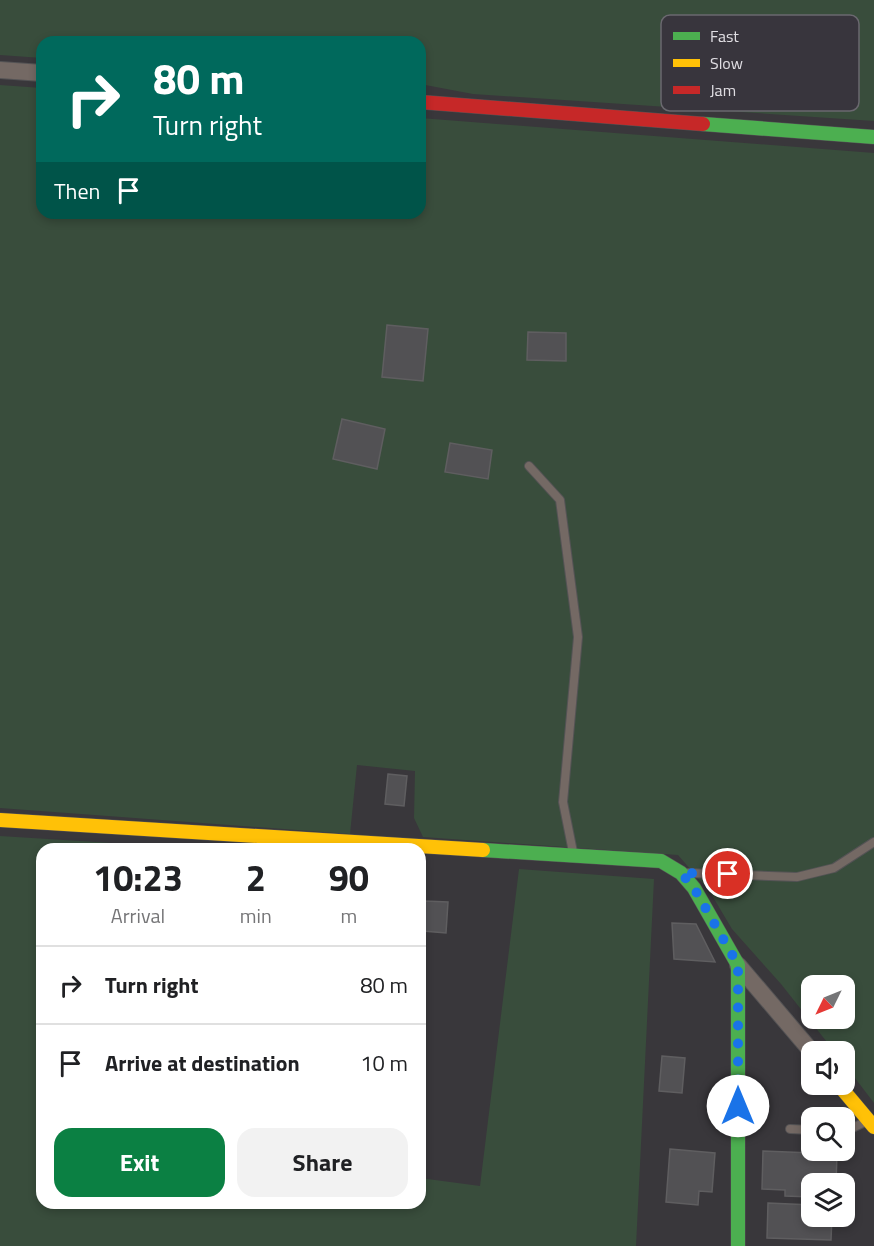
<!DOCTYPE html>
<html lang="en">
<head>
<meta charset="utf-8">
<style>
  :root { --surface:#fff; --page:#f2f2f2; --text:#202124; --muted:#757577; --line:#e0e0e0; --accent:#0b8043 }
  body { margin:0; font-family:"Titillium Web",sans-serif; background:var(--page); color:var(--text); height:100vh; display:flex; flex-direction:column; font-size:22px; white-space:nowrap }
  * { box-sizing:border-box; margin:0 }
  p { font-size:20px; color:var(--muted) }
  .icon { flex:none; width:33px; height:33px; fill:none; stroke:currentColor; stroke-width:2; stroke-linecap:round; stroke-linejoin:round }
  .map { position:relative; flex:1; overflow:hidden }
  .drawer { position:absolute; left:36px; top:843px; width:390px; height:366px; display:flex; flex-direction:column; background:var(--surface); border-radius:18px; box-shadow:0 3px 9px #0003 }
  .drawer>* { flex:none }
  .top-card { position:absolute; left:36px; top:36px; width:390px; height:183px; border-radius:18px; box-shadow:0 3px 9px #0003; background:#00695c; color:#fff; overflow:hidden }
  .needle { width:39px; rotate:227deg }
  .controls { position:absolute; left:801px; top:975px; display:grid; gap:12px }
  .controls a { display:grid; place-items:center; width:54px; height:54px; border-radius:12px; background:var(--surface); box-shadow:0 3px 9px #0003; font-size:30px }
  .pin { position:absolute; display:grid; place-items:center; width:51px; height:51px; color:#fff; margin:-26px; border:3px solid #fff; border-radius:50%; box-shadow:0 2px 6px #0007 }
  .me { position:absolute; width:66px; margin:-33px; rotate:0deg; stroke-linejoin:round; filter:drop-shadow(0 0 4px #0008) }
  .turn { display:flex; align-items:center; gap:21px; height:126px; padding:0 18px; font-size:27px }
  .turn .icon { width:78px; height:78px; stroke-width:2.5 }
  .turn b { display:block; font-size:42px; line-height:51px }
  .then { display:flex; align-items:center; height:57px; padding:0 18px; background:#0003; gap:12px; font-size:22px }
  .eta { display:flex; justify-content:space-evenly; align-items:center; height:102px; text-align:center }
  .eta b { font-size:36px; font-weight:700; line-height:42px }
  .button { display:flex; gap:12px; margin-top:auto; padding:12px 18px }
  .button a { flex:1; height:69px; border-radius:18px; background:var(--accent); color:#fff; font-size:24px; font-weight:700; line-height:69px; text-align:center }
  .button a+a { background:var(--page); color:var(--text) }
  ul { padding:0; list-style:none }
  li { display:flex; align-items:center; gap:18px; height:78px; padding:0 18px; border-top:2px solid var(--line) }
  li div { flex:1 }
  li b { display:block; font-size:22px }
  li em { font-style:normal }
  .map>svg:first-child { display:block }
  .green { fill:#394d3c; fill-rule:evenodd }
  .building { fill:#525154; stroke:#5f5e60; stroke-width:1.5 }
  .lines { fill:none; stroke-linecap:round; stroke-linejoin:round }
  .lane-casing { stroke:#545355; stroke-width:10 }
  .street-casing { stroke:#545355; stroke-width:18 }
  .fast-casing { stroke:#545355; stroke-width:15 }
  .slow-casing { stroke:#545355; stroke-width:15 }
  .jam-casing { stroke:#545355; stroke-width:15 }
  .lane { stroke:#746964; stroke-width:8 }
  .street { stroke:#746964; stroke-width:16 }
  .fast { stroke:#4caf50; stroke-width:14 }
  .slow { stroke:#ffc107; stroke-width:14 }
  .jam { stroke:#c62828; stroke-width:14 }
  .route { stroke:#1a73e8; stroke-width:10; stroke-dasharray:0 18 }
  .key { fill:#38353d; stroke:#6a686f; stroke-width:1.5 }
  .key-label { font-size:16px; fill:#e0dee3 }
</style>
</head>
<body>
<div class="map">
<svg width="874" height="1246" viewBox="0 0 874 1246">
  <rect width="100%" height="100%" fill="#39373b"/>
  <g class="green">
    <path d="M0 0H874V121L473 94 420 84V42H42V58L0 55Z"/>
    <path d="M0 85 42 88V213H420V118L874 153V1103L845 1065 844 1052 834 1051 781 984 732 929 710 892 678 855 423 837 414 818 415 771 357 765 350 834 0 808ZM812 986H844V1018H812Z"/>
    <path d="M0 836 207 849H42V1203H420V1178L480 1186 519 869 654 879 636 1246H0Z"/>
  </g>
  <g class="building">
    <path d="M387 325 428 329 423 381 382 377Z"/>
    <path d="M528 332 566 333V361L527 360Z"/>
    <path d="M342 419 385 429 377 469 333 459Z"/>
    <path d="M450 443 492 450 488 479 445 472Z"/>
    <path d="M388 774 407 776 404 806 385 804Z"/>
    <path d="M425 901 448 902 446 933 423 931Z"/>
    <path d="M672 923 696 924 715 962 674 959Z"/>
    <path d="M662 1056 685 1058 682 1093 659 1091Z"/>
    <path d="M670 1149 715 1153 712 1192 699 1191 698 1205 666 1202Z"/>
    <path d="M763 1151 837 1154 836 1184H812V1197L785 1196V1190L762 1189Z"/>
    <path d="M768 1203 812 1205V1216H832L831 1240 767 1238Z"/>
  </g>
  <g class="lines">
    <defs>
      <g id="lane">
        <path d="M529 466 560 500 578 637 563 802 573 852"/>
        <path d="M688 873 797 877 834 868 874 842"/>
        <path d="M790 1129 812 1130"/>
        <path d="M844 1132 865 1122"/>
      </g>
      <g id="street">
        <path d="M0 70 42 73"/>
        <path d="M738 965 812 1052"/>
      </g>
      <g id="fast">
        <path d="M703 124 874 137"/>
        <path d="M483 850 661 861 681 873 694 888 738 965V1246"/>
      </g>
      <g id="slow">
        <path d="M0 820 483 850"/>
        <path d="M838 1084 874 1127"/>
      </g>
      <path id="jam" d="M420 102 703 124"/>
    </defs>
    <use href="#lane" class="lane-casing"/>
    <use href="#street" class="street-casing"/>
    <use href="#fast" class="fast-casing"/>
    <use href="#slow" class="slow-casing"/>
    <use href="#jam" class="jam-casing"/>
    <use href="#lane" class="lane"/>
    <use href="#street" class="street"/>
    <use href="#fast" class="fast"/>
    <use href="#slow" class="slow"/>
    <use href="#jam" class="jam"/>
  </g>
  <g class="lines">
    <path class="route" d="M728 874 681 873 694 888 738 965V1106"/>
  </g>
  <rect x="661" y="15" width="198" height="96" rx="9" class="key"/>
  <rect x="673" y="32" width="27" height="8" fill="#4caf50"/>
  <rect x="673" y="59" width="27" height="8" fill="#ffc107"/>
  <rect x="673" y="86" width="27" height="8" fill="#c62828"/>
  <g class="key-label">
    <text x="710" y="42">Fast</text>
    <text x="710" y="69">Slow</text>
    <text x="710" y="96">Jam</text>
  </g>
</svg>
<div class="controls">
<a><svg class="needle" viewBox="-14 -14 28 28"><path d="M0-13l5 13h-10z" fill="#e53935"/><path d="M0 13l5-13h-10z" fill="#757577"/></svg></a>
<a><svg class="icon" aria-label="sound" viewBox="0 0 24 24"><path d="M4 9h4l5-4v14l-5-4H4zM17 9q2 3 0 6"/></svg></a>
<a><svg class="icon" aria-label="search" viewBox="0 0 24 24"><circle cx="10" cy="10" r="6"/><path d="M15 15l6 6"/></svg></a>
<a><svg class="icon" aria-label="layers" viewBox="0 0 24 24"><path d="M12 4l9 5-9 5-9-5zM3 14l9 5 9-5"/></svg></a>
</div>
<div class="pin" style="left:728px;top:874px;background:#d93025"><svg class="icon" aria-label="arrive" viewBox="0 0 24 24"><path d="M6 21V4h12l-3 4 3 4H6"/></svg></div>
<svg class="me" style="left:738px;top:1106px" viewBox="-20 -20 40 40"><circle r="19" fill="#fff"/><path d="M0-13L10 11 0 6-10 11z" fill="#1a73e8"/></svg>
<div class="top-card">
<div class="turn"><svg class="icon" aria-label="right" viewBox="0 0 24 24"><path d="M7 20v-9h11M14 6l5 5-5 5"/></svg><div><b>80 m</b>Turn right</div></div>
<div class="then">Then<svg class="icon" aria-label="arrive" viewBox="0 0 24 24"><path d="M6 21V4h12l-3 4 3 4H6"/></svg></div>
</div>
<section class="drawer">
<div class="eta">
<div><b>10:23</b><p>Arrival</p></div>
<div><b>2</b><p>min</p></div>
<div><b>90</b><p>m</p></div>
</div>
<ul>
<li><svg class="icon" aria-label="right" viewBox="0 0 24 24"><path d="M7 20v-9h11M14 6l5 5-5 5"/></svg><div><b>Turn right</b></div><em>80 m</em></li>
<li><svg class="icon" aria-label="arrive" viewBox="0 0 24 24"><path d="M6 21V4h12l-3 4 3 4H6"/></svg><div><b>Arrive at destination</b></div><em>10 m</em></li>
</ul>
<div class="button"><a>Exit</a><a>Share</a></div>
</section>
</div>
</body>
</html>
